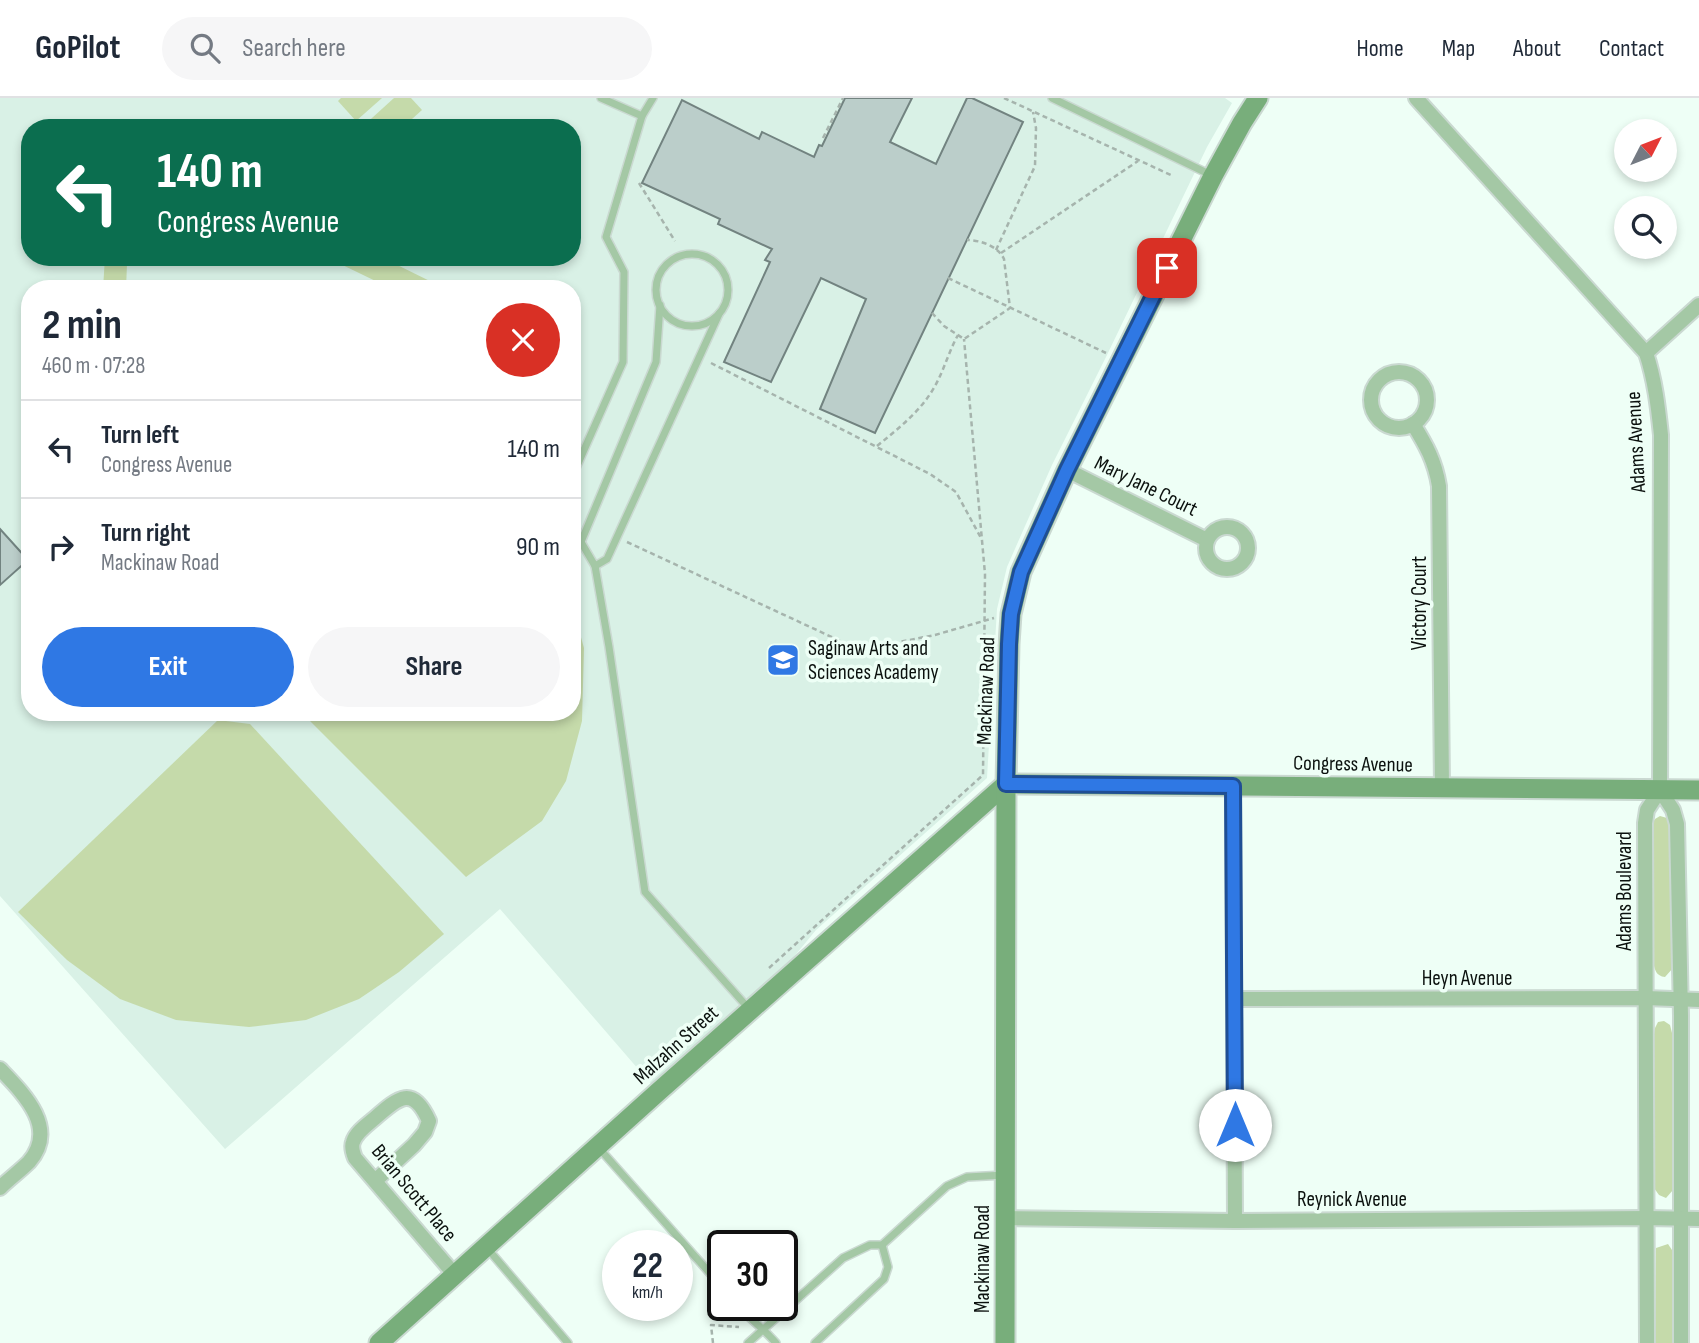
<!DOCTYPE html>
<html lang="en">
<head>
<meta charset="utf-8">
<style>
  :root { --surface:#fff; --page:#f6f6f7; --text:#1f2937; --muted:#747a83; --line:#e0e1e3; --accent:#2f78e4 }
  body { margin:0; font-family:"Sofia Sans Condensed",sans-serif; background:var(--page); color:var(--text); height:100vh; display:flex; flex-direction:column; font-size:26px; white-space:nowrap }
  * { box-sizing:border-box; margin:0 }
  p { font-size:23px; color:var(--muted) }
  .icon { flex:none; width:38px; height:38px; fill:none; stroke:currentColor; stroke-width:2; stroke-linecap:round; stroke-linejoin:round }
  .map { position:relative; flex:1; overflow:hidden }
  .panel { position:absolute; left:21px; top:182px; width:560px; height:441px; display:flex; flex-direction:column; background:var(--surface); border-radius:28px; box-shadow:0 4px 10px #0003 }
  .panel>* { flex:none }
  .banner { position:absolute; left:21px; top:21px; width:560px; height:147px; border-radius:28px; box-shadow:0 4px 10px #0003; background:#0b6e4f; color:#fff; overflow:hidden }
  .needle { width:46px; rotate:48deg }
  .buttons { position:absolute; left:1614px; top:21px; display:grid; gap:14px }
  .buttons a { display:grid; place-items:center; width:63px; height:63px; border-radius:50%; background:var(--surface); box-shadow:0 4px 10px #0003; font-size:35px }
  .speed { position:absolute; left:602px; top:1132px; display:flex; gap:14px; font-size:35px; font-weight:700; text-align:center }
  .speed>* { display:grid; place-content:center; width:91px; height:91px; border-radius:50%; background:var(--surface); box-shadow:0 4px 10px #0003; line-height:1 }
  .speed small { font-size:18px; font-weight:400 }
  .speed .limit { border:4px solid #111; border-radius:10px; background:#fff; color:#111 }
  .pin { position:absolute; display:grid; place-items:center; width:60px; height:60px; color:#fff; margin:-30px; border-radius:14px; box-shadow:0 4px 10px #0006 }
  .me { position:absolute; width:77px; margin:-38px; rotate:0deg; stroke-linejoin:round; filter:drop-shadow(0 0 5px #0008) }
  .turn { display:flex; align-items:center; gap:24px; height:147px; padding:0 21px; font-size:32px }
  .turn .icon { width:91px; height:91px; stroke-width:2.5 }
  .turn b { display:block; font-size:49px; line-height:60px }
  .round { display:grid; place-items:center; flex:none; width:74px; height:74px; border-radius:37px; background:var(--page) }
  .summary { display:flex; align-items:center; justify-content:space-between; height:119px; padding:0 21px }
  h1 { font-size:42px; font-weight:700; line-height:52px }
  .action { display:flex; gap:14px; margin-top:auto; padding:14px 21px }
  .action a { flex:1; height:80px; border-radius:42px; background:var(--accent); color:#fff; font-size:28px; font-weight:700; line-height:80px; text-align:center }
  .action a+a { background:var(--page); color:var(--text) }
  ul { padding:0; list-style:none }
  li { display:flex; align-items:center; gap:21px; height:98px; padding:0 21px; border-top:2px solid var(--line) }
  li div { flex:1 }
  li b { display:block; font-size:26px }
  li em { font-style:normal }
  header { display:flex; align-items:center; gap:42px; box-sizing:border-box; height:98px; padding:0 35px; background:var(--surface); border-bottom:2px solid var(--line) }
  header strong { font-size:33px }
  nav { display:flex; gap:38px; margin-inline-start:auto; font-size:24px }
  .search { width:490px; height:63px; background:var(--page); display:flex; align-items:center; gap:18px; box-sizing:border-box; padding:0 24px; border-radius:38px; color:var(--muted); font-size:26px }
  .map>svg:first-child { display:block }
  .built { fill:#d9f1e6; fill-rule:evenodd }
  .green { fill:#c5daaa }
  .building { fill:#bbceca; stroke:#728380; stroke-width:2 }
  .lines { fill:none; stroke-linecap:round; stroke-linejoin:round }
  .lane-casing { stroke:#cad9d1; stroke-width:10 }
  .street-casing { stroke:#cad9d1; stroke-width:18 }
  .secondary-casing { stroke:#cad9d1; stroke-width:23 }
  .path { stroke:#a6b4ad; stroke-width:2.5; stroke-dasharray:5 3.5; stroke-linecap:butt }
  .lane { stroke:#a4c8a5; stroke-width:7 }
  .street { stroke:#a4c8a5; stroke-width:14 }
  .secondary { stroke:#78ae7b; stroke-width:19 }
  .route-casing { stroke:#1f4e94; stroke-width:18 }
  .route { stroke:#2f78e4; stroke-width:12 }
  .labels { text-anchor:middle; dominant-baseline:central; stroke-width:7; stroke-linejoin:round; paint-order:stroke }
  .street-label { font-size:21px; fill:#0b110e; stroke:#eefff6 }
  .poi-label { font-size:21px; fill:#0b110e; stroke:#eefff6; text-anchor:start }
</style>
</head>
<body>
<header>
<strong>GoPilot</strong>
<div class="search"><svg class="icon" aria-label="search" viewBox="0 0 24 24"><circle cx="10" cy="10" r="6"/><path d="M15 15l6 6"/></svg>Search here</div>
<nav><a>Home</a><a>Map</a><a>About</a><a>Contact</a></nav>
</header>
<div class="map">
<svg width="1699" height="1245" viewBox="0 0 1699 1245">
  <rect width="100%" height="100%" fill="#eefff6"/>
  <path class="built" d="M0 0H1225L1232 5 1207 49 1107 257 1052 367 1007 469 997 511 987 680 816 832 750 912 658 994 500 811 225 1051 0 798ZM30 30H572V159H30ZM30 191H572V614H30Z"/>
  <g class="green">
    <path d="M341 0H382L356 23 338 3Z"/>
    <path d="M394 0H411L422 12 402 30H361Z"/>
    <path d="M105 159H129L127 166 126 191H103Z"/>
    <path d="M326 159H381L446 191H392Z"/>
    <path d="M572 507 584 550 582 623 566 683 542 723 466 779 301 614H572Z"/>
    <path d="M218 622 250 626 444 836 399 874 359 901 306 922 249 929 176 922 120 901 67 862 18 814Z"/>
    <path d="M1660 718 1667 720 1671 728 1673 870 1665 879C1656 878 1655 872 1653 864L1652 726 1655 721Z"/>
    <path d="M1664 923 1670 927 1672 935 1674 1083 1673 1092 1666 1100 1659 1097 1654 1090V936L1655 930 1658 924Z"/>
    <path d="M1668 1146 1672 1152 1674 1160V1245H1655L1656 1150Z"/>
  </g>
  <g class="building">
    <path d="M845 0H912L890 44 936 66 967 0H972L1023 24 875 335 820 311 866 201 821 180 771 284 724 264 770 164 765 162 772 151 718 126 720 121 642 85 682 2 759 41 762 34 814 59 819 47 822 48Z"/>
    <path d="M0 431 28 462 0 487Z"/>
  </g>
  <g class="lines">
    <defs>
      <g id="lane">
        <path d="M1052 0 1213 78"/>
        <path d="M642 18 653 0"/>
        <circle cx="692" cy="192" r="36"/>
        <path d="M572 379 623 264 624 174 606 139 642 18 601 0"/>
        <path d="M572 433 581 444 595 468 609 549 645 794 750 912"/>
        <path d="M581 444 656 264 660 207"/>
        <path d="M595 468 607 461 719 216"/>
        <path d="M598 1049 723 1190"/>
        <path d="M487 1150 568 1245"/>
        <path d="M738 1208C750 1221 764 1231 776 1245"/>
        <path d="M748 1245 843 1160 870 1147H882L947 1088 967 1079 1005 1077"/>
        <path d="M815 1245 884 1181 888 1169 882 1147"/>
      </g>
      <g id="street">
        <path d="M1416 0 1646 255C1655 282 1658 309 1661 337L1660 692"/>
        <path d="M1646 255 1699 207"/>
        <circle cx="1399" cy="302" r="28"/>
        <path d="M1413 326C1426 347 1435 363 1439 388L1442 690"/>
        <path d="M1067 372 1207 442"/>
        <circle cx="1227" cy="450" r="21"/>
        <path d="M1233 688 1235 1123"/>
        <path d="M1660 692 1673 712 1677 726 1681 918V1245"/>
        <path d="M1234 901 1646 900 1699 902"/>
        <path d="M0 971C23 995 59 1030 29 1064 20 1073 9 1081 0 1090"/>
        <path d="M375 1083 414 1047 425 1034 429 1023C413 987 399 999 375 1020 368 1026 356 1034 353 1044 351 1049 353 1055 355 1060L455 1177"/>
        <path d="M1005 1120 1235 1123 1647 1120 1699 1121"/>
        <path d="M1647 1245 1645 725 1647 712 1660 692"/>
      </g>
      <g id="secondary">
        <path d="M1006 686 1699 692"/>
        <path d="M379 1245 658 994 1006 686"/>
        <path d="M1005 1245 1006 686 1009 546 1011 516 1021 474 1067 372 1213 78 1242 25 1258 0"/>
      </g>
    </defs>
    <use href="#lane" class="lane-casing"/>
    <use href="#street" class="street-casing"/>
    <use href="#secondary" class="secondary-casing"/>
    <g class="path">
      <path d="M1004 0 1173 78"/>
      <path d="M823 40 843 0"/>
      <path d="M639 85 675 143"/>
      <path d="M996 152 1035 68 1036 30 1033 14"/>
      <path d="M1001 155 1138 63"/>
      <path d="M948 180 1106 255"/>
      <path d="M932 215 944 228 964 241 1010 210 1004 161C998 148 980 142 967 142"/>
      <path d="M711 265 930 376 956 394 981 440"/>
      <path d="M877 348C899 330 921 313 935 288 944 272 949 253 958 237"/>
      <path d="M627 444 849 547 894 545 935 537 994 520"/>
      <path d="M769 870 983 677 985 476 964 241"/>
      <path d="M713 1245 711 1227 739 1229"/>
    </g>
    <use href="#lane" class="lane"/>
    <use href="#street" class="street"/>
    <use href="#secondary" class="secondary"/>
  </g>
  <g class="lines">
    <defs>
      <path id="route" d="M1167 170 1067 372 1021 474 1011 516 1009 546 1006 686 1233 688 1235 1027"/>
    </defs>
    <use href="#route" class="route-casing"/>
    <use href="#route" class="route"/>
  </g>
  <defs>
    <symbol id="school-square" viewBox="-11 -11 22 22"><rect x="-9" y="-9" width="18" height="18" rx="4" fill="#2f78e4" stroke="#eefff6"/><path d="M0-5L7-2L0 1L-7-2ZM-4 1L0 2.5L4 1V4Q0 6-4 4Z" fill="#fff"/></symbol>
  </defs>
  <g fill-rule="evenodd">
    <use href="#school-square" x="764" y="543" width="38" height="38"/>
  </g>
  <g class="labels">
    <g class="street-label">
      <text transform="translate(1636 344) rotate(-93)">Adams Avenue</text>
      <text transform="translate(1146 388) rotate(26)">Mary Jane Court</text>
      <text transform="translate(1419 505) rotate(-90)">Victory Court</text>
      <text transform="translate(986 593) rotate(-88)">Mackinaw Road</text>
      <text transform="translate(1353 666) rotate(1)">Congress Avenue</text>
      <text transform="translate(1624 793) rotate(-90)">Adams Boulevard</text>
      <text x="1467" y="880">Heyn Avenue</text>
      <text transform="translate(676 947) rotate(-42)">Malzahn Street</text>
      <text transform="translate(414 1095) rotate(50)">Brian Scott Place</text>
      <text x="1352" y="1101">Reynick Avenue</text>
      <text transform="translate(982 1161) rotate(-90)">Mackinaw Road</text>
    </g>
    <g class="poi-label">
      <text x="808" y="550">Saginaw Arts and<tspan x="808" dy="24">Sciences Academy</tspan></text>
    </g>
  </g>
</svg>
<div class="buttons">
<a><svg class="needle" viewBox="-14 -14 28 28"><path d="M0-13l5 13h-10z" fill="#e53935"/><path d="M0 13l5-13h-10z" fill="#747a83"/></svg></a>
<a><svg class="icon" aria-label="search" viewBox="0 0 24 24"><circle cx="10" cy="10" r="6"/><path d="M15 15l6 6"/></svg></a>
</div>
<div class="speed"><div>22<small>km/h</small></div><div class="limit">30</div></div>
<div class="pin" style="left:1167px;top:170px;background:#d93025"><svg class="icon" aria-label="arrive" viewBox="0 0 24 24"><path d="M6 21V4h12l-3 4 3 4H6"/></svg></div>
<svg class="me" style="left:1235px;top:1027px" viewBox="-20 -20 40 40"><circle r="19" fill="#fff"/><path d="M0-13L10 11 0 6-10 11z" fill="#2f78e4"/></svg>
<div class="banner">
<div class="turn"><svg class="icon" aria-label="left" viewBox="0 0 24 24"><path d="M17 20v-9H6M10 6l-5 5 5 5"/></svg><div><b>140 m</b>Congress Avenue</div></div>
</div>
<section class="panel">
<div class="summary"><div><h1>2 min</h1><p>460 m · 07:28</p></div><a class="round" style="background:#d93025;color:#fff"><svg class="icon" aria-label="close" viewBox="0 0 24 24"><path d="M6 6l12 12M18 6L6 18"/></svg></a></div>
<ul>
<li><svg class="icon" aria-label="left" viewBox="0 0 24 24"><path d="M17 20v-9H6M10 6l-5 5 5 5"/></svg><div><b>Turn left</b><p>Congress Avenue</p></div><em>140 m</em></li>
<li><svg class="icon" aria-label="right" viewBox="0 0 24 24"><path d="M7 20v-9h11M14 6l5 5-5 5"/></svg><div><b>Turn right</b><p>Mackinaw Road</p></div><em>90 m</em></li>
</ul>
<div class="action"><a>Exit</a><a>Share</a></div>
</section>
</div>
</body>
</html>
